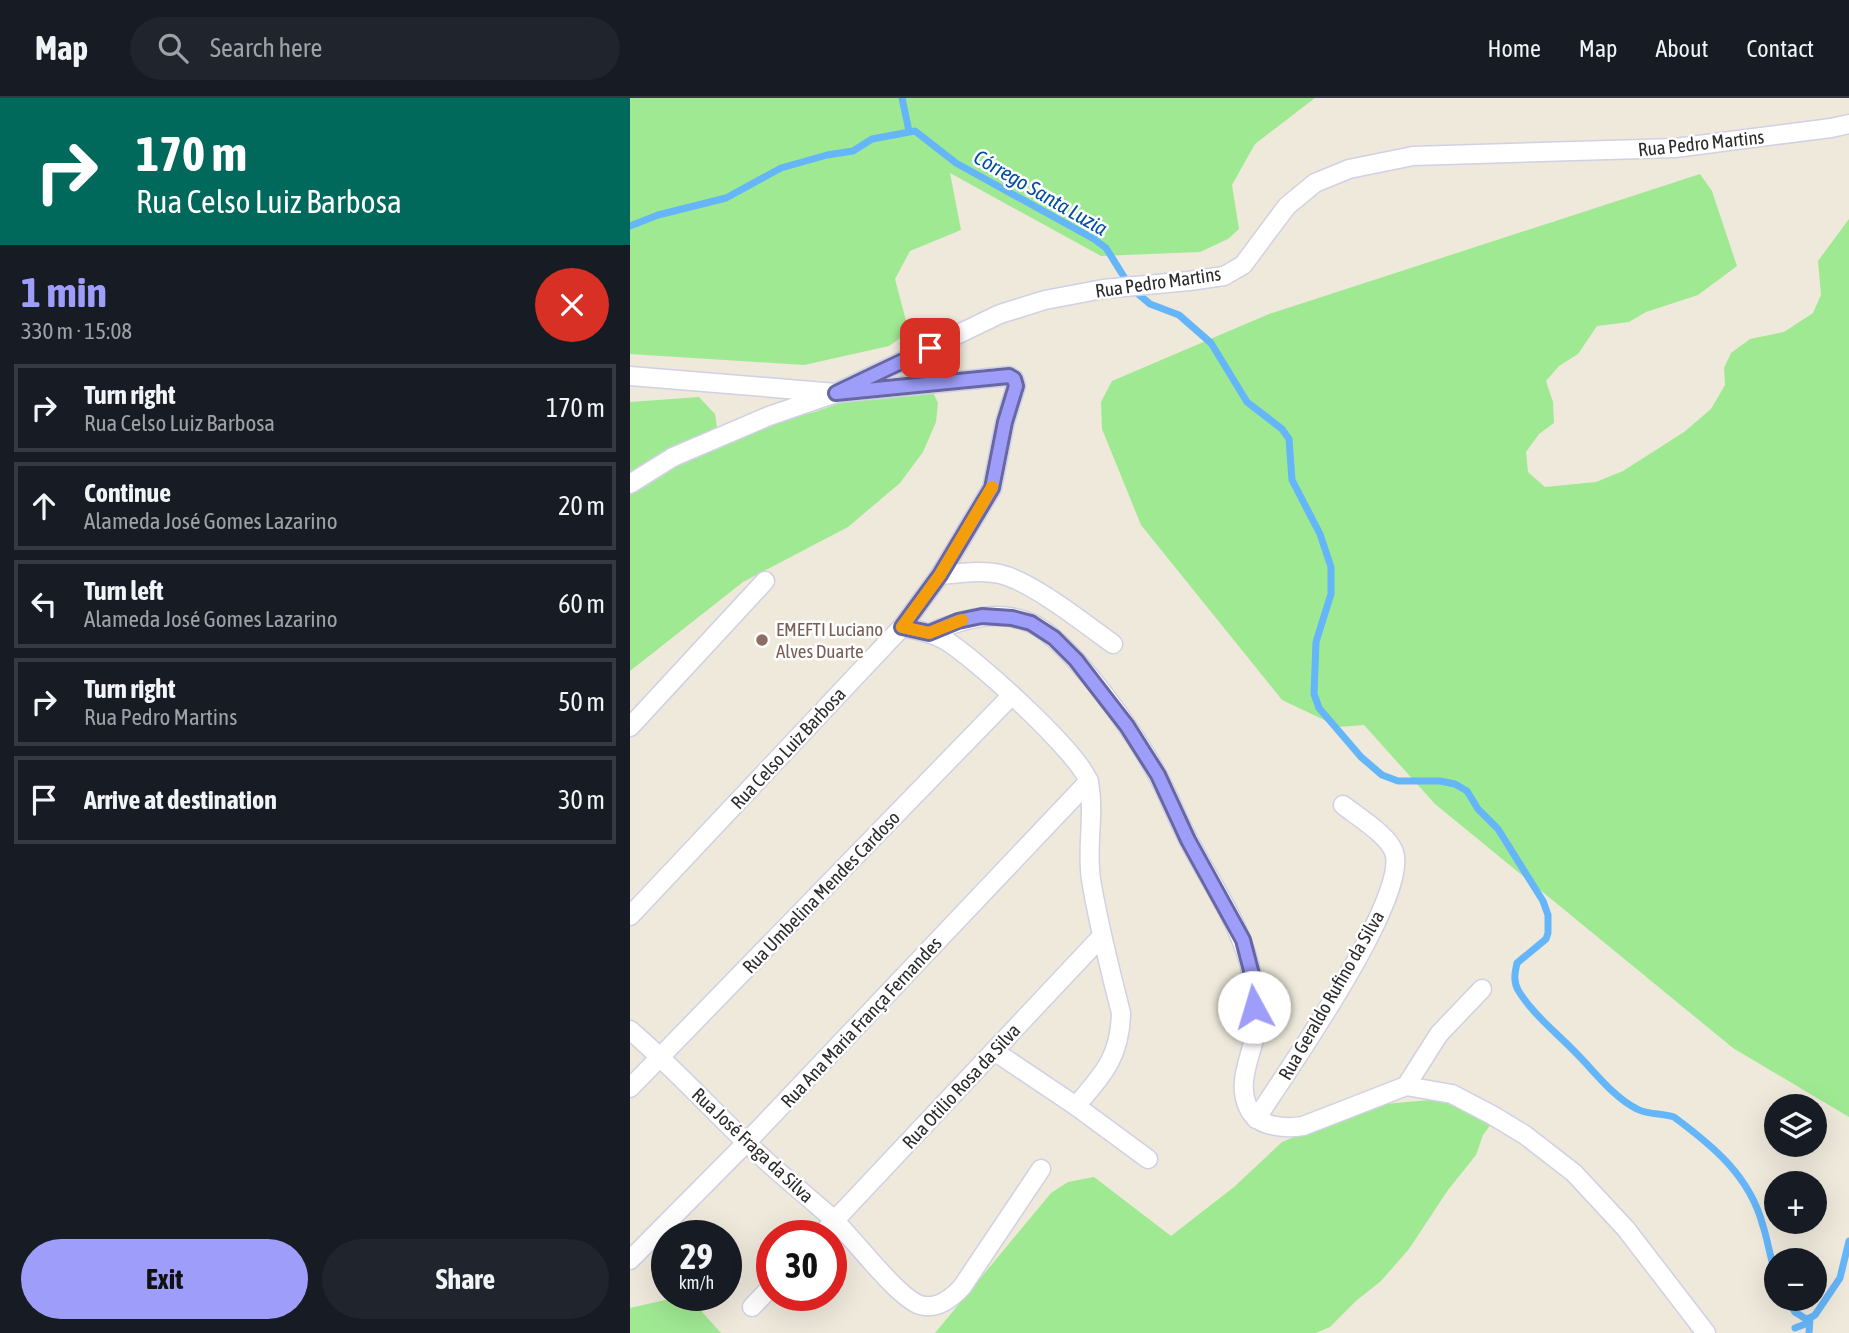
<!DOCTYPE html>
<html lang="en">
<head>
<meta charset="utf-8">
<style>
  :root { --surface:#171b24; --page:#20242c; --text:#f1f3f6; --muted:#9ea1a6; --line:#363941; --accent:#9e9efa }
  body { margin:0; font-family:"Asap Condensed",sans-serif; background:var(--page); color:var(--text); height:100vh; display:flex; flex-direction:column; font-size:26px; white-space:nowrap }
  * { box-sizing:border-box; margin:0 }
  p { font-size:23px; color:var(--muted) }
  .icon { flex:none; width:38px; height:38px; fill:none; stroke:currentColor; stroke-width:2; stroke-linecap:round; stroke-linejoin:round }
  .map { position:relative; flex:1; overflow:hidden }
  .side { display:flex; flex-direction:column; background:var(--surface); width:630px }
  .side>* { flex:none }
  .top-card { background:#00695c; color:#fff; overflow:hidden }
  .tools { position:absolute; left:1134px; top:996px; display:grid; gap:14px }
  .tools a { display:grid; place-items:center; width:63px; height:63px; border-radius:50%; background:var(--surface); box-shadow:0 7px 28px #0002; font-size:35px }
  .speed { position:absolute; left:21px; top:1122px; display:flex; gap:14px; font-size:35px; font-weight:700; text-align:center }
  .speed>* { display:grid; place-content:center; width:91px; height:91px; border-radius:50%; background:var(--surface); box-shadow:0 7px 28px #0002; line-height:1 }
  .speed small { font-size:18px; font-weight:400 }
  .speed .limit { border:10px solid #d22; background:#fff; color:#111 }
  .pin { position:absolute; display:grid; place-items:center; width:60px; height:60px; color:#fff; margin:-30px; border-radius:14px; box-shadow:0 4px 10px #0006 }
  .me { position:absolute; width:77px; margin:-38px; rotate:354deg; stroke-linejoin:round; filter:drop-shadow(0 0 5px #0008) }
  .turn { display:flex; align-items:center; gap:24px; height:147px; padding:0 21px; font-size:32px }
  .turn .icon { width:91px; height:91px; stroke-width:2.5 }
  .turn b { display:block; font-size:49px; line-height:60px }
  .round { display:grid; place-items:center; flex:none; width:74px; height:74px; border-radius:37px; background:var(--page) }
  .headline { display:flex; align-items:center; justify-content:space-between; height:119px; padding:0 21px }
  h1 { font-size:42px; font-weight:700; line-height:52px; color:var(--accent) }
  .action { display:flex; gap:14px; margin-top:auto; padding:14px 21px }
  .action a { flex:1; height:80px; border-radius:42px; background:var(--accent); color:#111; font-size:28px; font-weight:700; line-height:80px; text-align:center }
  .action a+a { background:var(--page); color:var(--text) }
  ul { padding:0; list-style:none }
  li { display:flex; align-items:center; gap:21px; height:88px; margin:0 14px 10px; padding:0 7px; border:4px solid var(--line); border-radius:0px }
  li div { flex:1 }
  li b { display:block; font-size:26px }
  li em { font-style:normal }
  header { display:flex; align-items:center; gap:42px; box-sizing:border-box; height:98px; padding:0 35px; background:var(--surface); border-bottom:2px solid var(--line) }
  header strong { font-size:33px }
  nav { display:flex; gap:38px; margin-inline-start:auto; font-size:24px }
  .search { width:490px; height:63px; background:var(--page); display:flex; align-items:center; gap:18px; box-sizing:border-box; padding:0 24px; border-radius:38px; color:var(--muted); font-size:26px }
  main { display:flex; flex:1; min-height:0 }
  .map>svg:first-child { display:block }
  .green { fill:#a0e993 }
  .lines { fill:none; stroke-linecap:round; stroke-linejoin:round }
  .stream { stroke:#65b5f9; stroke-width:7 }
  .minor-casing { stroke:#d1d0e5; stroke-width:21 }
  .minor { stroke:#fff; stroke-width:18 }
  .route-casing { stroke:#6767a2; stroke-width:18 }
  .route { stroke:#9e9efa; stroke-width:12 }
  .slow { stroke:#f59e0b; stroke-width:12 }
  .education-dot { fill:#8d6e63; stroke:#fff; stroke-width:2.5 }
  .labels { text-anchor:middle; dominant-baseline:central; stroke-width:5; stroke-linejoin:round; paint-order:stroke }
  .street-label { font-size:19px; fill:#2b2b2b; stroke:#fff }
  .education-label { font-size:19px; fill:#785e54; stroke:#fff; text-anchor:start }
  .water-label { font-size:21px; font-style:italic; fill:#024ea7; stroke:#fff }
</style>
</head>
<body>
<header>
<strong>Map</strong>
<div class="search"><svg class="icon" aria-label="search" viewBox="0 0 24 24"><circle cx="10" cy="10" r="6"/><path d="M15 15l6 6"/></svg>Search here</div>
<nav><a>Home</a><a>Map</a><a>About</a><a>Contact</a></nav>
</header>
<main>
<section class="side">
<div class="top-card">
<div class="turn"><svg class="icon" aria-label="right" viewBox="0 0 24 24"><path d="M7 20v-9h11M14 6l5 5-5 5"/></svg><div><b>170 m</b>Rua Celso Luiz Barbosa</div></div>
</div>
<div class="headline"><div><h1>1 min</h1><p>330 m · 15:08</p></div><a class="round" style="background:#d93025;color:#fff"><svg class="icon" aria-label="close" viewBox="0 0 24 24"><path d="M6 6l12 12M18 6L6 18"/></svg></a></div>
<ul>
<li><svg class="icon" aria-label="right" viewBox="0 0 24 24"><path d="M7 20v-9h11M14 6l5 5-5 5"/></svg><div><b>Turn right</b><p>Rua Celso Luiz Barbosa</p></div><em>170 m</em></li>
<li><svg class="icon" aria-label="ahead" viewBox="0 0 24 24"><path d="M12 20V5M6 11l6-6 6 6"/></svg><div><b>Continue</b><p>Alameda José Gomes Lazarino</p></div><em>20 m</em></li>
<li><svg class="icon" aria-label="left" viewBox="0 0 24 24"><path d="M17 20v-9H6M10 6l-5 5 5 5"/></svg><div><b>Turn left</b><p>Alameda José Gomes Lazarino</p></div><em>60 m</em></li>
<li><svg class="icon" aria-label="right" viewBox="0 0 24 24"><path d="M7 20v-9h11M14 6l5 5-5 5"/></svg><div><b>Turn right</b><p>Rua Pedro Martins</p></div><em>50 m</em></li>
<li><svg class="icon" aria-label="arrive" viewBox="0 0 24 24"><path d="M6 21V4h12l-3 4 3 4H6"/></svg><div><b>Arrive at destination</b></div><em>30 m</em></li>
</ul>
<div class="action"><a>Exit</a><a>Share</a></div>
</section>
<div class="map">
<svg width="1219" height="1235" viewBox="0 0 1219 1235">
  <rect width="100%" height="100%" fill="#eee9db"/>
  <g class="green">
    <path d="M0 0H685L625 46 602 87 609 131 598 141 570 154 471 158 320 75 331 132 280 153 265 181 279 234 259 248 174 267 0 256Z"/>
    <path d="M1070 76 1082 93 1107 168 1068 197 1016 214 999 224 967 228 948 256 929 268 916 283 923 304 924 325 909 336 896 354 898 374 915 389 966 384 993 373 1054 334 1081 311 1095 287 1094 270 1101 255 1120 241 1154 234 1183 215 1191 197 1188 163 1219 121V1019L1103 950 805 706 734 627 709 629 652 602 511 427 472 331 471 304 482 283 639 216Z"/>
    <path d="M299 286 308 305 306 324 293 354 270 385 218 429 113 484 0 573V304L69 299 85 316 87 330 123 326 185 314 226 299Z"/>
    <path d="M800 1002 831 1005 861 1026 853 1037 846 1057 818 1092 779 1151 751 1183 726 1203 700 1229 686 1235H305L421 1095 438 1084 464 1079 541 1138 604 1089 652 1044 743 1007Z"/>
    <path d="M57 1197 91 1235H0V1210Z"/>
  </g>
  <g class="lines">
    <g class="stream">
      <path d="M272 0 279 33"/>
      <path d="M0 128 28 117 96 100 151 70 197 57 223 53 242 41 285 33 326 65 464 141 476 150 501 190 520 206 549 217 581 245 617 304 652 331 659 341 662 382 690 436 701 469V496L686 544 684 596 689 610 731 659 752 677 768 683H810L825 686 837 693 848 711 868 731 913 803 918 817V835L916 841 887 865C885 874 883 883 888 892 903 917 927 935 947 956 965 974 983 999 1007 1011 1018 1017 1031 1015 1044 1019 1083 1048 1120 1078 1133 1128 1138 1143 1140 1160 1146 1176"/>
      <path d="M1156 1200 1165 1214 1176 1221 1180 1220"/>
      <path d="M1165 1230 1178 1225"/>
      <path d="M1179 1235 1180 1220 1185 1217 1210 1180 1219 1143"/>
    </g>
    <defs>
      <g id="minor">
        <path d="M0 278 206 295 379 278 384 281 386 288 375 324 362 390 310 477 272 529 0 818"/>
        <path d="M0 386 43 359 139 318 206 295 370 216 415 202 473 191 559 183 594 178 613 167 657 108 685 85 719 71 783 58 1045 50 1201 30 1219 26"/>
        <path d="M310 477C329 475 351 472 370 476 403 484 455 526 483 546"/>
        <path d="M272 529C286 532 300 534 313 541 340 555 453 658 459 685 465 717 456 749 461 781 468 826 480 871 491 915 490 960 473 976 446 1008"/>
        <path d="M299 535C331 522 366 510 401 525 441 543 508 639 528 678 540 700 548 723 560 745 583 789 616 834 623 884 626 899 627 921 625 937 620 960 607 986 618 1009 626 1029 654 1031 673 1028L776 988"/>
        <path d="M0 629 135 483"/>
        <path d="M0 932C41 967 76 1006 115 1043 143 1071 174 1095 203 1121 223 1140 268 1200 290 1207 307 1212 322 1200 332 1189L411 1071"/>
        <path d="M364 953 446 1008 518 1061"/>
        <path d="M776 988 822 996 862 1017 895 1037 944 1075 996 1131 1076 1235"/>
        <path d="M776 988 809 936 852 891"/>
        <path d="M0 990 382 597"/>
        <path d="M626 1021C654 978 780 799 764 754 758 737 728 719 713 707"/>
        <path d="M190 1138 472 838"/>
        <path d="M0 1162 116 1045 459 683"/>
        <path d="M122 1209 142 1188"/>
      </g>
    </defs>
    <use href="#minor" class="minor-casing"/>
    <use href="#minor" class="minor"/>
  </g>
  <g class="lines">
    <defs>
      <path id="route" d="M300 250 206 295 379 278 384 281 386 288 375 324 362 390 310 477 272 529 299 535 328 523 352 518 382 520 401 525 424 540 446 562 497 628 528 677 558 742 613 842 624 884V909"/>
    </defs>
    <use href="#route" class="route-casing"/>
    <use href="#route" class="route"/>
    <path class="slow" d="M332 522 299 535 272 529 310 477 362 389"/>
  </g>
  <circle class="education-dot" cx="132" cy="542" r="7"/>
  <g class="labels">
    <g class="street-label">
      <text transform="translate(1071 45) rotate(-6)">Rua Pedro Martins</text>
      <text transform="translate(528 184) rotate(-8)">Rua Pedro Martins</text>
      <text transform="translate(158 650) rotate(-47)">Rua Celso Luiz Barbosa</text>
      <text transform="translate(191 794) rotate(-46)">Rua Umbelina Mendes Cardoso</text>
      <text transform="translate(701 897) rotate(-60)">Rua Geraldo Rufino da Silva</text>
      <text transform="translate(231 924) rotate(-47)">Rua Ana Maria França Fernandes</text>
      <text transform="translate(331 988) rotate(-47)">Rua Otilio Rosa da Silva</text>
      <text transform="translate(123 1047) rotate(43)">Rua José Fraga da Silva</text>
    </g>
    <g class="education-label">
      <text x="146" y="531">EMEFTI Luciano<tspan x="146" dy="22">Alves Duarte</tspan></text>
    </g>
    <g class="water-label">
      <text transform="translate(411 94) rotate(30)">Córrego Santa Luzia</text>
    </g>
  </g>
</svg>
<div class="tools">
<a><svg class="icon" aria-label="layers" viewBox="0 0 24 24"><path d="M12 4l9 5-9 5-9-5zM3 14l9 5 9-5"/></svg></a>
<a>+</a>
<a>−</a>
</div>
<div class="speed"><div>29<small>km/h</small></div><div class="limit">30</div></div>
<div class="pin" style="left:300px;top:250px;background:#d93025"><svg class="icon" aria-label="arrive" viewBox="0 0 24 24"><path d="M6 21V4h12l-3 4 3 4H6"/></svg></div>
<svg class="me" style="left:624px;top:909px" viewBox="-20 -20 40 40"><circle r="19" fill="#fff"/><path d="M0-13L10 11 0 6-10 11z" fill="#9e9efa"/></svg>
</div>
</main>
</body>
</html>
